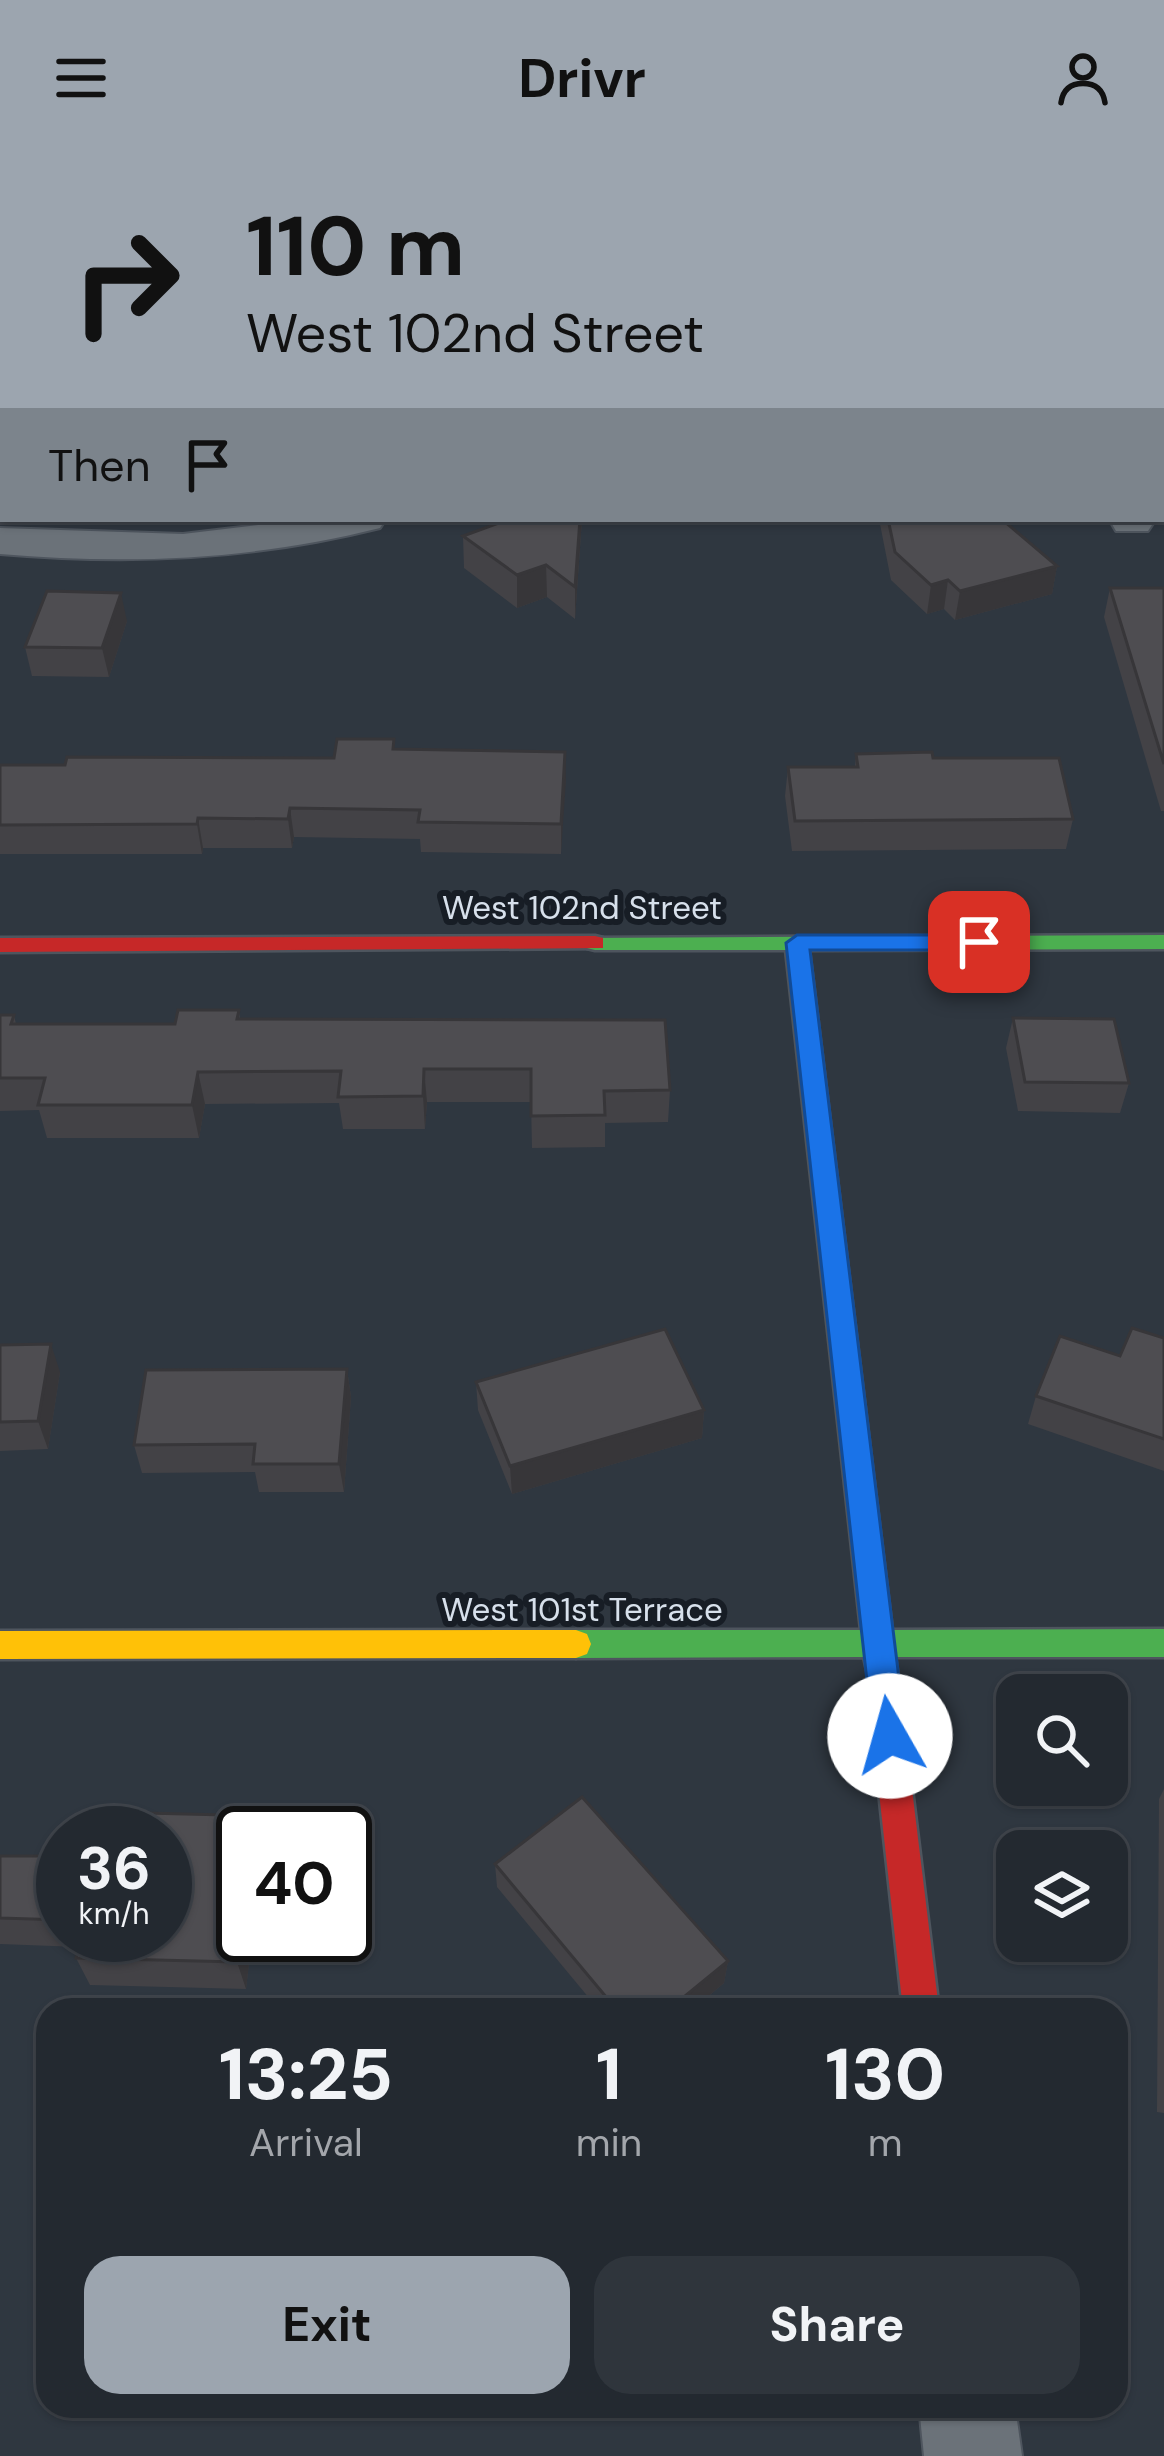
<!DOCTYPE html>
<html lang="en">
<head>
<meta charset="utf-8">
<style>
  :root { --surface:#232930; --page:#2f353c; --text:#f1f3f6; --muted:#a3a6ab; --line:#40454c; --accent:#9ca5af }
  body { margin:0; font-family:"DM Sans",sans-serif; background:var(--page); color:var(--text); height:100vh; display:flex; flex-direction:column; font-size:45px; white-space:nowrap }
  * { box-sizing:border-box; margin:0 }
  p { font-size:39px; color:var(--muted) }
  .icon { flex:none; width:66px; height:66px; fill:none; stroke:currentColor; stroke-width:2; stroke-linecap:round; stroke-linejoin:round }
  .map { position:relative; flex:1; overflow:hidden }
  .drawer { position:absolute; left:36px; top:1842px; width:1092px; height:420px; display:flex; flex-direction:column; background:var(--surface); border-radius:36px; box-shadow:0 3px 9px #0004,0 0 0 3px var(--line) }
  .drawer>* { flex:none }
  .banner { position:absolute; left:0px; top:0px; width:1164px; height:366px; box-shadow:0 3px 9px #0004,0 0 0 3px var(--line); background:#9ca5af; color:#111; overflow:hidden }
  .buttons { position:absolute; left:996px; top:1518px; display:grid; gap:24px }
  .buttons a { display:grid; place-items:center; width:132px; height:132px; border-radius:24px; background:var(--surface); box-shadow:0 3px 9px #0004,0 0 0 3px var(--line); font-size:60px }
  .speed { position:absolute; left:36px; top:1650px; display:flex; gap:24px; font-size:60px; font-weight:700; text-align:center }
  .speed>* { display:grid; place-content:center; width:156px; height:156px; border-radius:50%; background:var(--surface); box-shadow:0 3px 9px #0004,0 0 0 3px var(--line); line-height:1 }
  .speed small { font-size:30px; font-weight:400 }
  .speed .limit { border:6px solid #111; border-radius:18px; background:#fff; color:#111 }
  .pin { position:absolute; display:grid; place-items:center; width:102px; height:102px; color:#fff; margin:-51px; border-radius:24px; box-shadow:0 6px 18px #0006 }
  .me { position:absolute; width:132px; margin:-66px; rotate:353deg; stroke-linejoin:round; filter:drop-shadow(0 0 9px #0008) }
  .turn { display:flex; align-items:center; gap:42px; height:252px; padding:0 48px; font-size:54px }
  .turn .icon { width:156px; height:156px; stroke-width:2.5 }
  .turn b { display:block; font-size:84px; line-height:102px }
  .then { display:flex; align-items:center; height:114px; padding:0 48px; background:#0003; gap:24px; font-size:45px }
  .eta { display:flex; justify-content:space-evenly; align-items:center; height:204px; text-align:center }
  .eta b { font-size:72px; font-weight:700; line-height:84px }
  .action { display:flex; gap:24px; margin-top:auto; padding:24px 48px }
  .action a { flex:1; height:138px; border-radius:36px; background:var(--accent); color:#111; font-size:48px; font-weight:700; line-height:138px; text-align:center }
  .action a+a { background:var(--page); color:var(--text) }
  header { display:flex; justify-content:space-between; align-items:center; height:156px; padding:0 48px; background:var(--accent); color:#111; font-size:54px; font-weight:700 }
  .map>svg:first-child { display:block }
  .lines { fill:none; stroke-linecap:round; stroke-linejoin:round }
  .street-casing { stroke:#4e555e; stroke-width:4 }
  .fast-casing { stroke:#4e555e; stroke-width:5 }
  .slow-casing { stroke:#4e555e; stroke-width:5 }
  .jam-casing { stroke:#4e555e; stroke-width:5 }
  .street { fill:#6b7279; fill-rule:evenodd }
  .fast { fill:#4caf50; fill-rule:evenodd }
  .slow { fill:#ffc107; fill-rule:evenodd }
  .jam { fill:#c62828; fill-rule:evenodd }
  .wall { fill:#434246 }
  .shaded-wall { fill:#373639 }
  .building { fill:#4e4d51; stroke:#373639; stroke-width:3 }
  .route { fill:#1a73e8; stroke:#114b97; stroke-width:3 }
  .labels { text-anchor:middle; dominant-baseline:central; stroke-width:12; stroke-linejoin:round; paint-order:stroke }
  .street-label { font-size:33px; fill:#d7e0eb; stroke:#171d25 }
</style>
</head>
<body>
<header><svg class="icon" aria-label="menu" viewBox="0 0 24 24"><path d="M4 6h16M4 12h16M4 18h16"/></svg>Drivr<svg class="icon" aria-label="person" viewBox="0 0 24 24"><circle cx="12" cy="8" r="4"/><path d="M4 21q1-7 8-7t8 7"/></svg></header>
<div class="map">
<svg width="1164" height="2300" viewBox="0 0 1164 2300">
  <rect width="100%" height="100%" fill="#2f3740"/>
  <g class="lines">
    <defs>
      <g id="street">
        <path d="M504 0H538L503 3Z"/>
        <path d="M3 44V66L0 67V45Z"/>
        <path d="M308 363H386L380 372C252 404 131 409 0 398V372L183 378Z"/>
        <path d="M1109 363H1153L1154 366 1148 375H1116Z"/>
        <path d="M919 2250H1015L1022 2300H924Z"/>
      </g>
      <g id="fast">
        <path d="M0 0 8 1 9 3 0 8Z"/>
        <path d="M1164 779V793L809 794 892 1474 1164 1473V1501H895L899 1527 894 1537 883 1541 872 1537 864 1501 576 1502 565 1498 561 1488 565 1478 576 1474H861L786 794H595L587 792V782Z"/>
      </g>
      <g id="slow">
        <path d="M1076 0H1164V6L1074 3Z"/>
        <path d="M576 1474 587 1478 591 1488 587 1498 576 1502 0 1503V1475Z"/>
      </g>
      <g id="jam">
        <path d="M595 780 603 782V792L0 796V782Z"/>
        <path d="M883 1513 894 1517 899 1527 939 1854H903L867 1527 872 1517Z"/>
      </g>
    </defs>
    <use href="#street" class="street-casing"/>
    <use href="#fast" class="fast-casing"/>
    <use href="#slow" class="slow-casing"/>
    <use href="#jam" class="jam-casing"/>
    <use href="#street" class="street"/>
    <use href="#fast" class="fast"/>
    <use href="#slow" class="slow"/>
    <use href="#jam" class="jam"/>
  </g>
  <g class="wall">
    <path d="M1161 19H1164V176L1161 169Z"/>
    <path d="M582 363 575 463 547 441 517 452 464 412 463 380Z"/>
    <path d="M879 363H1004L1005 366 1057 410 1052 438 955 464 944 453 927 458 891 424Z"/>
    <path d="M1110 432H1164V655H1161L1104 461Z"/>
    <path d="M127 465 109 521 32 520 25 491Z"/>
    <path d="M395 593 565 596 561 698 421 696 420 683 294 681 292 692H203L202 698H0V609H65L334 602Z"/>
    <path d="M856 598 933 602 1073 663 1066 693 792 695 785 640 788 611H855Z"/>
    <path d="M239 854 240 863 670 934 668 966 605 967V991L532 992 531 946H427L425 973H343L339 947 205 948 199 982H47L39 954 0 955V859H14L16 868H175Z"/>
    <path d="M1013 862 1129 927 1120 957 1018 955 1006 892Z"/>
    <path d="M1164 1182V1315L1028 1268 1036 1240Z"/>
    <path d="M0 1190 60 1216 48 1293 0 1295Z"/>
    <path d="M347 1213 351 1241 344 1336H259L255 1316 142 1317 134 1289Z"/>
    <path d="M476 1226 704 1254 702 1282 512 1338 478 1254Z"/>
    <path d="M1164 1633V1957L1157 1956 1159 1643Z"/>
    <path d="M105 1656 348 1662 354 1691 345 1768V1677H243V1779H344L343 1784 252 1782 246 1833 90 1829 76 1802 79 1791 0 1788V1700H63V1779H165V1677H101Z"/>
    <path d="M495 1708 728 1805 724 1827 692 1854H599L497 1731Z"/>
  </g>
  <g class="shaded-wall">
    <path d="M580 363H582L575 463V431Z"/>
    <path d="M546 409 547 441 517 452V419Z"/>
    <path d="M1057 410 1052 438 955 464 960 435Z"/>
    <path d="M948 424 944 453 927 458 931 429Z"/>
    <path d="M121 437 127 465 109 521 102 492Z"/>
    <path d="M565 596 566 625 561 698V668Z"/>
    <path d="M290 652 294 681 292 692 288 663Z"/>
    <path d="M198 662 203 692 202 698 197 668Z"/>
    <path d="M424 913 427 946 425 973 423 940Z"/>
    <path d="M198 916 205 948 199 982 192 949Z"/>
    <path d="M51 1188 60 1216 48 1293 38 1265Z"/>
    <path d="M347 1213 351 1241 344 1336 339 1308Z"/>
    <path d="M704 1254 702 1282 512 1338 510 1310Z"/>
    <path d="M348 1662 354 1691 345 1768V1685Z"/>
    <path d="M243 1759V1779H252V1782L246 1833 237 1806Z"/>
    <path d="M728 1805 724 1827 692 1854H668Z"/>
  </g>
  <g class="building">
    <path d="M1161 19H1164V136L1161 129Z"/>
    <path d="M510 363H580L575 431 546 409 517 419 463 380Z"/>
    <path d="M888 363H1004L1005 366 1057 410 960 435 948 424 931 429 895 396Z"/>
    <path d="M1110 432H1164V608Z"/>
    <path d="M47 435 121 437 102 492 25 491Z"/>
    <path d="M337 583H394L393 593 565 596 561 668 418 666 420 654 290 652 288 663 198 662 197 668 0 669V609H65L67 601 334 602Z"/>
    <path d="M932 596 933 602H1059L1073 663 795 665 788 611H858L856 598Z"/>
    <path d="M178 854H239L237 863 665 864 670 934 604 935 605 959 531 960V913H424L423 940 338 941 341 915 198 916 192 949H38L45 922H0V859H14L11 868H175Z"/>
    <path d="M1013 862 1114 863 1129 927 1025 926Z"/>
    <path d="M1132 1172 1164 1182V1283L1036 1240 1060 1180 1120 1200Z"/>
    <path d="M665 1173 704 1254 510 1310 476 1226Z"/>
    <path d="M51 1188 38 1265 0 1266V1189Z"/>
    <path d="M347 1213 339 1308H253L255 1288 134 1289 146 1214Z"/>
    <path d="M582 1641 728 1805 668 1854H617L495 1708Z"/>
    <path d="M105 1656 348 1662 345 1685V1677H243V1759L237 1806 76 1802 81 1779H165V1677H101Z"/>
    <path d="M0 1700H63V1764L0 1762Z"/>
  </g>
  <path class="route" d="M797 779H979L990 786 979 794H810L906 1580 901 1590 890 1594 878 1590 873 1580 786 787Z"/>
  <g class="labels">
    <g class="street-label">
      <text x="582" y="751">West 102nd Street</text>
      <text x="582" y="1453">West 101st Terrace</text>
    </g>
  </g>
</svg>
<div class="buttons">
<a><svg class="icon" aria-label="search" viewBox="0 0 24 24"><circle cx="10" cy="10" r="6"/><path d="M15 15l6 6"/></svg></a>
<a><svg class="icon" aria-label="layers" viewBox="0 0 24 24"><path d="M12 4l9 5-9 5-9-5zM3 14l9 5 9-5"/></svg></a>
</div>
<div class="speed"><div>36<small>km/h</small></div><div class="limit">40</div></div>
<div class="pin" style="left:979px;top:786px;background:#d93025"><svg class="icon" aria-label="arrive" viewBox="0 0 24 24"><path d="M6 21V4h12l-3 4 3 4H6"/></svg></div>
<svg class="me" style="left:890px;top:1580px" viewBox="-20 -20 40 40"><circle r="19" fill="#fff"/><path d="M0-13L10 11 0 6-10 11z" fill="#1a73e8"/></svg>
<div class="banner">
<div class="turn"><svg class="icon" aria-label="right" viewBox="0 0 24 24"><path d="M7 20v-9h11M14 6l5 5-5 5"/></svg><div><b>110 m</b>West 102nd Street</div></div>
<div class="then">Then<svg class="icon" aria-label="arrive" viewBox="0 0 24 24"><path d="M6 21V4h12l-3 4 3 4H6"/></svg></div>
</div>
<section class="drawer">
<div class="eta">
<div><b>13:25</b><p>Arrival</p></div>
<div><b>1</b><p>min</p></div>
<div><b>130</b><p>m</p></div>
</div>
<div class="action"><a>Exit</a><a>Share</a></div>
</section>
</div>
</body>
</html>
